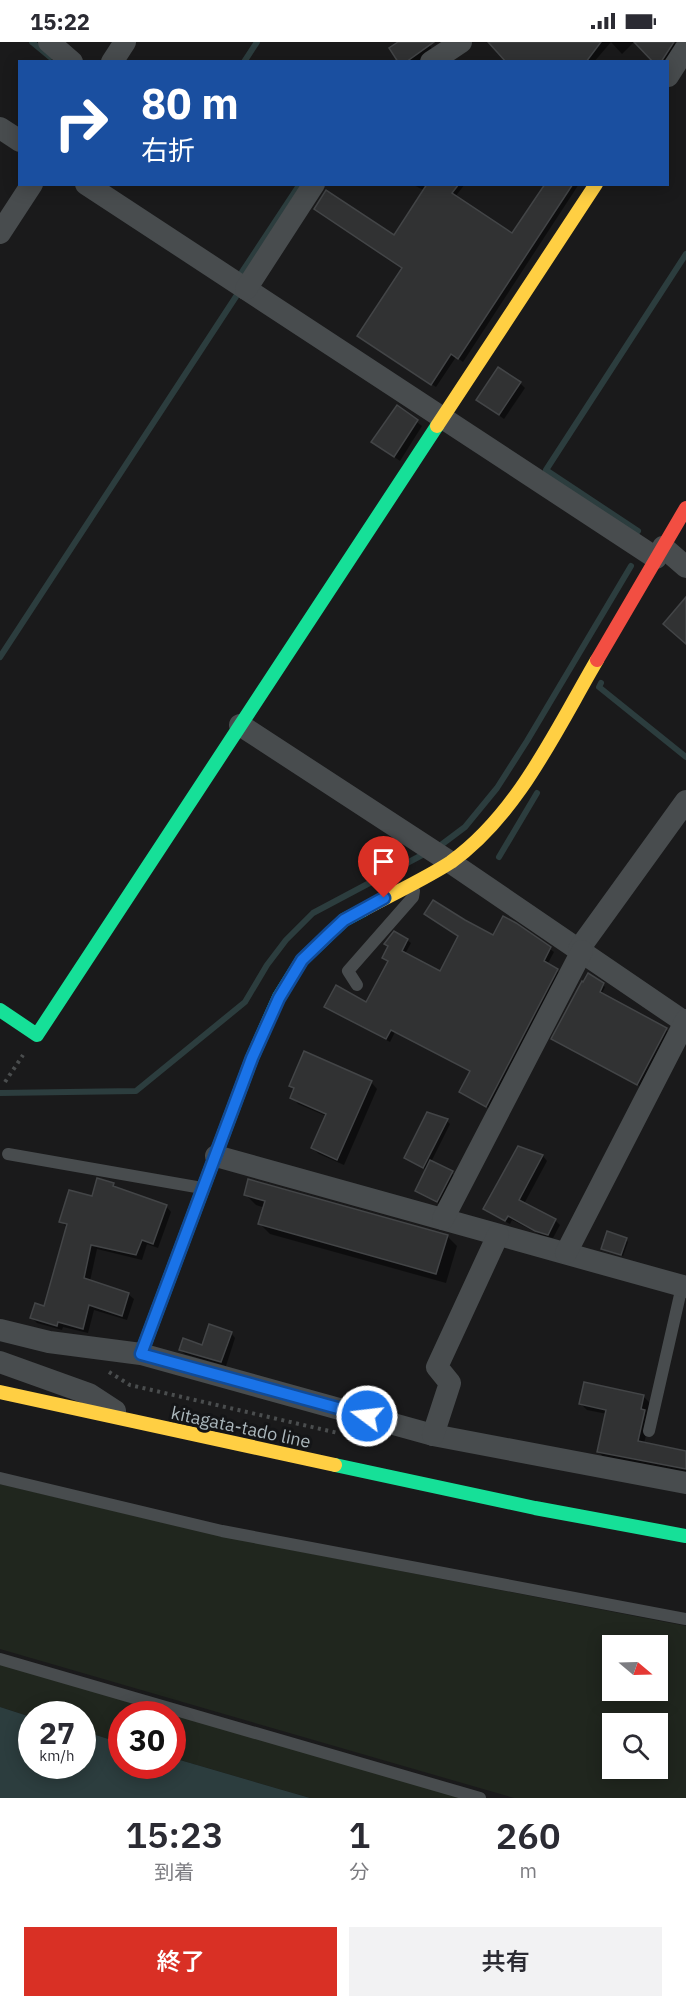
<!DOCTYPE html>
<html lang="ja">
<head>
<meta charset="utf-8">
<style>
  :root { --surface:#fff; --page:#f2f2f3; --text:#2b2b33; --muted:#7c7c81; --accent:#d93025 }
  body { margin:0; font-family:"IBM Plex Sans","Noto Sans JP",sans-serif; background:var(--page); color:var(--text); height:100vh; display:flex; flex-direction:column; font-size:22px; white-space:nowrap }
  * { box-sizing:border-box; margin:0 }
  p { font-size:20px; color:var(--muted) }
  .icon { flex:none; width:33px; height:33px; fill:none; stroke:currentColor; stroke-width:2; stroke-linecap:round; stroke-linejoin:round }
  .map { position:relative; height:1756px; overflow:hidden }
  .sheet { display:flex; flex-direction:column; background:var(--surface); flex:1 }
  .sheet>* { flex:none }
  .banner { position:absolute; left:18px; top:18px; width:651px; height:126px; border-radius:0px; box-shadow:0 3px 15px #0003; background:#1a4fa0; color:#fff; overflow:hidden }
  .needle { width:39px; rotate:109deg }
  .tools { position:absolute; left:602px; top:1593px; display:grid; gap:12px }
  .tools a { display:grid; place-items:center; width:66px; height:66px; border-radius:0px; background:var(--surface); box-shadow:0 3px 15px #0003; font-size:30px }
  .speed { position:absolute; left:18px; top:1659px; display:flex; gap:12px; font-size:30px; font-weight:700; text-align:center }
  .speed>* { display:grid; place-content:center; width:78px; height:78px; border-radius:50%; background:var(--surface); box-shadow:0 3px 15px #0003; line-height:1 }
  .speed small { font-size:15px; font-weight:400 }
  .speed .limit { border:9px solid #d22; background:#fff; color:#111 }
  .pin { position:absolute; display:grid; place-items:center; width:51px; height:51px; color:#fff; margin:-62px -26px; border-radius:50% 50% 50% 0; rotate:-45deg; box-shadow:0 0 6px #0007 }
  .pin .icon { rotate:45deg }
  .me { position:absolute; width:66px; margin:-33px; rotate:285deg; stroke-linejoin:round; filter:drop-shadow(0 0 4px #0008) }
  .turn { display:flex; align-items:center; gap:21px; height:126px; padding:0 24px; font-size:27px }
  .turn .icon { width:78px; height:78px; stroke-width:2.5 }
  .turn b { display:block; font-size:42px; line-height:51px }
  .eta { display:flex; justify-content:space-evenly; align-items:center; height:102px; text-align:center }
  .eta b { font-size:36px; font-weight:600; line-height:42px }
  .button { display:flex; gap:12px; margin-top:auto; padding:12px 24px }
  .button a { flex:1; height:69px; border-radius:0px; background:var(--accent); color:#fff; font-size:24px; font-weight:600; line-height:69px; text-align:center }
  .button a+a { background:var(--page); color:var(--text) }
  .status { display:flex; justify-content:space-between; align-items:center; height:42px; padding:0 30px; background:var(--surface); direction:ltr }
  .status svg { height:16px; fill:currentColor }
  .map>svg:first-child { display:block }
  .green { fill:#20261e; fill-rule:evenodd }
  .water { fill:#2c3d3e }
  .shadow { fill:#0007 }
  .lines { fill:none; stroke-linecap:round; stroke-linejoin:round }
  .stream { stroke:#2c3d3e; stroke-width:6 }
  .building { fill:#313233; stroke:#434547; stroke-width:1.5 }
  .path { stroke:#4a4d4e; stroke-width:4; stroke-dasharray:3 4.5; stroke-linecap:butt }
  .lane { stroke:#484c4e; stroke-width:12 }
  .street { stroke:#484c4e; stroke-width:22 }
  .fast { stroke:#16e098; stroke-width:14 }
  .slow { stroke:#ffcf43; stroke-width:14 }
  .jam { stroke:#f24e42; stroke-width:14 }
  .route-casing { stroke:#114b97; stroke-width:15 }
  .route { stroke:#1a73e8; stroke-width:10 }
  .labels { text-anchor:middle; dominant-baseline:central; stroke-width:6; stroke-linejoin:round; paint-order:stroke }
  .street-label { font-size:18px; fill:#abb7bc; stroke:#141517 }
</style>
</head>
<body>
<div class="status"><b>15:22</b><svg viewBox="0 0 49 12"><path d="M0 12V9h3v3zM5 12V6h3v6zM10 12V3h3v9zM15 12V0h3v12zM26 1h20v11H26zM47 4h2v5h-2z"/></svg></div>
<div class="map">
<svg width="686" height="1756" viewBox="0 0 686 1756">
  <rect width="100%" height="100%" fill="#1a1a1b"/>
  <g class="green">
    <path d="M0 1442 221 1494 686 1584V1756H514L0 1607ZM612 1604H657V1648H612ZM612 1682H657V1726H612Z"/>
    <path d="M0 1621 468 1756H310L173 1716 172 1672H122L121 1701 83 1689 82 1672H32L31 1675 0 1665Z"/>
  </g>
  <path class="water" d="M0 1665 31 1675 32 1724H82L83 1689 121 1701 122 1724H172L173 1716 310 1756H0Z"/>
  <g class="shadow">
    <path d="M401 0H427L433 8 418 20H400Z"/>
    <path d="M523 0H634L622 12 611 0 594 20H508Z"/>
    <path d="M635 0H673L677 4 667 20H655Z"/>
    <path d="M412 142H465L455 155 512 193 547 142H579L463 320 456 315 436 345 363 297 404 226 425 149Z"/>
    <path d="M520 341 525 346 504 377 478 358Z"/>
    <path d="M397 365 422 384 400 419 373 400Z"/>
    <path d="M425 872 493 895 550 907 554 910 547 923 560 931 490 1067 461 1050 471 1030 395 990 390 1000 330 968 367 962 389 920 384 916 407 898 411 901 405 912 440 931 459 895Z"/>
    <path d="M603 943 605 945 601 953 668 989 640 1044 553 997Z"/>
    <path d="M371 1040 377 1047 344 1123 319 1112 312 1106 326 1074 298 1062 292 1055 295 1048 291 1043Z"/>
    <path d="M447 1079 450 1082 431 1120 456 1134 441 1163 420 1152 416 1148 427 1128 405 1115Z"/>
    <path d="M519 1106 543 1114 547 1119 524 1162 556 1179 560 1183 553 1196 541 1193 512 1178 510 1182 489 1171 485 1167Z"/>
    <path d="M113 1142 118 1148 166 1164 171 1170 158 1206 147 1202 142 1218 97 1207 90 1239 128 1252 134 1257 127 1278 94 1268 88 1291 63 1285 62 1288 37 1281 32 1276 45 1266 67 1186 61 1179Z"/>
    <path d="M246 1153 447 1194 457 1204 446 1241 270 1192 260 1182 265 1166 256 1163Z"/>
    <path d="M626 1197 628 1200 623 1214 602 1207Z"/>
    <path d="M231 1291 235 1296 226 1324 185 1312 180 1308 203 1304Z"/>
    <path d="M643 1354 649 1360 650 1375 644 1402 686 1411V1432L605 1416 598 1410 607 1372 587 1368 581 1362Z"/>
  </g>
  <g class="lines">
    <g class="stream">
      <path d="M32 0 50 15"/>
      <path d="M244 20 257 0"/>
      <path d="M242 230 300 142"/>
      <path d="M638 489 546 428 686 212"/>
      <path d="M0 615 237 253"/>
      <path d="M601 641 599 645 686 715"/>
      <path d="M441 803 465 785 497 746 527 699 631 524"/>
      <path d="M499 815 537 751"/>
      <path d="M0 1051 136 1049 245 960 267 923 286 898 313 871 424 812"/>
    </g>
  </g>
  <g class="building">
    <path d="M398 0H434L406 20H398L389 6Z"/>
    <path d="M488 0H601L586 20H506Z"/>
    <path d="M634 0H674L661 20H653Z"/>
    <path d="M427 142H459L452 151 512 191 545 142H573L458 317 451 312 431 343 357 294 402 226 314 167 326 148 394 193Z"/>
    <path d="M498 325 521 340 499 373 476 358Z"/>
    <path d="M397 363 418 378 394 415 371 400Z"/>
    <path d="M686 555V602L663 582Z"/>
    <path d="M433 858 465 878 493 893 503 874 516 881 551 905 544 919 558 927 486 1065 459 1050 470 1029 391 988 386 997 324 965 336 943 366 960 388 919 382 916 388 904 384 902 394 889 408 897 402 909 440 929 458 894 424 872Z"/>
    <path d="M588 931 604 941 600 950 667 986 637 1043 551 997 582 939 583 940Z"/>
    <path d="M304 1009 372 1039 337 1118 311 1106 326 1072 290 1056 294 1046 289 1044Z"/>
    <path d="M427 1070 448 1077 423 1126 404 1116Z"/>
    <path d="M518 1104 543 1113 519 1158 556 1177 548 1193 535 1189 508 1174 505 1179 483 1167Z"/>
    <path d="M430 1118 453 1129 437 1160 415 1149Z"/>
    <path d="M97 1136 114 1141 113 1144 167 1163 153 1202 142 1198 136 1213 91 1203 84 1236 129 1251 122 1274 89 1263 83 1287 58 1280 57 1284 30 1276 35 1261 44 1264 67 1182 59 1180 69 1148 92 1154Z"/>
    <path d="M248 1137 448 1193 436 1232 258 1182 265 1159 244 1153Z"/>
    <path d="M607 1189 627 1196 621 1213 601 1207Z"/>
    <path d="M209 1282 232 1290 221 1320 179 1308 183 1296 202 1303Z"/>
    <path d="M584 1340 644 1353 641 1367 645 1368 638 1399 686 1409V1427L597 1410 606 1368 579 1362Z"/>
  </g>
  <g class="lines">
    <g class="path">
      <path d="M5 1040 23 1013"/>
      <path d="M109 1330 130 1343 338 1391"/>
    </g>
    <g class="lane">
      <path d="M357 943 348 929 413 855 414 849"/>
      <path d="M8 1112 202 1146"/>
      <path d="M649 1389 682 1244"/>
      <path d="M0 1436 222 1489 686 1577"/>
      <path d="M0 1617 480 1756"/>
    </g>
    <g class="street">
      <path d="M49 0 72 20"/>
      <path d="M112 20 125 0"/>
      <path d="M431 20 461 0"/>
      <path d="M668 34 686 6"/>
      <path d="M0 86 20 99"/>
      <path d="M86 142 656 516"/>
      <path d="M0 191 32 142"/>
      <path d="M246 247 314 142"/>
      <path d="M663 505 686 525"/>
      <path d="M240 683 450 820 686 981"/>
      <path d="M579 907 686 759"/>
      <path d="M216 1114 686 1245"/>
      <path d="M443 1177 582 909"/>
      <path d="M566 1211 686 978"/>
      <path d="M0 1288 49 1300 141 1312 433 1393 686 1441"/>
      <path d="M0 1320 89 1352 115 1369"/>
      <path d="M433 1393 450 1341 437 1325 498 1193"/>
    </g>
    <g class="fast">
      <path d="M0 968 37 993 437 384"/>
      <path d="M141 1312 252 1016 279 955 302 918 344 878 363 868"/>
      <path d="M335 1423 535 1466 686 1494"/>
    </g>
    <g class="slow">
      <path d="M437 384 596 142"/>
      <path d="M363 868C390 853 425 837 451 820 518 772 556 688 597 618"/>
      <path d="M0 1350 335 1423"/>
    </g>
    <path class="jam" d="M597 618 686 466"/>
  </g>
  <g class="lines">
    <defs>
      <path id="route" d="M367 1374 141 1312 252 1016 279 956 302 918 330 891 344 878 384 856"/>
    </defs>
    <use href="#route" class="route-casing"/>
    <use href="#route" class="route"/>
  </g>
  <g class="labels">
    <g class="street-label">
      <text transform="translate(241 1385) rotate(12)">kitagata-tado line</text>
    </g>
  </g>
</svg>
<div class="tools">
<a><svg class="needle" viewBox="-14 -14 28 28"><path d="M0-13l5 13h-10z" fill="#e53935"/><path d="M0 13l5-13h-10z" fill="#7c7c81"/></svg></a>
<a><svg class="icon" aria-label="search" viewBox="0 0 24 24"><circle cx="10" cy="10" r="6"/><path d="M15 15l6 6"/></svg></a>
</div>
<div class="speed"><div>27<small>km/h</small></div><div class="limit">30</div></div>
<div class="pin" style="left:384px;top:856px;background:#d93025"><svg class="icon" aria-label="arrive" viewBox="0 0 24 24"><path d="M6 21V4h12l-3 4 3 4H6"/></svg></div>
<svg class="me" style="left:367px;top:1374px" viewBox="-20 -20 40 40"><circle r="17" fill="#1a73e8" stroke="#fff" stroke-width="3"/><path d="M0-11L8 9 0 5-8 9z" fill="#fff"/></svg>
<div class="banner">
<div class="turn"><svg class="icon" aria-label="right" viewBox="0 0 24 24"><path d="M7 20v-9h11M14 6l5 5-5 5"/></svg><div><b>80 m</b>右折</div></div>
</div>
</div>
<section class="sheet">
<div class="eta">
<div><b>15:23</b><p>到着</p></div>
<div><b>1</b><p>分</p></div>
<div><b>260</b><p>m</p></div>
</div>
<div class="button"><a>終了</a><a>共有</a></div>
</section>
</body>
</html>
